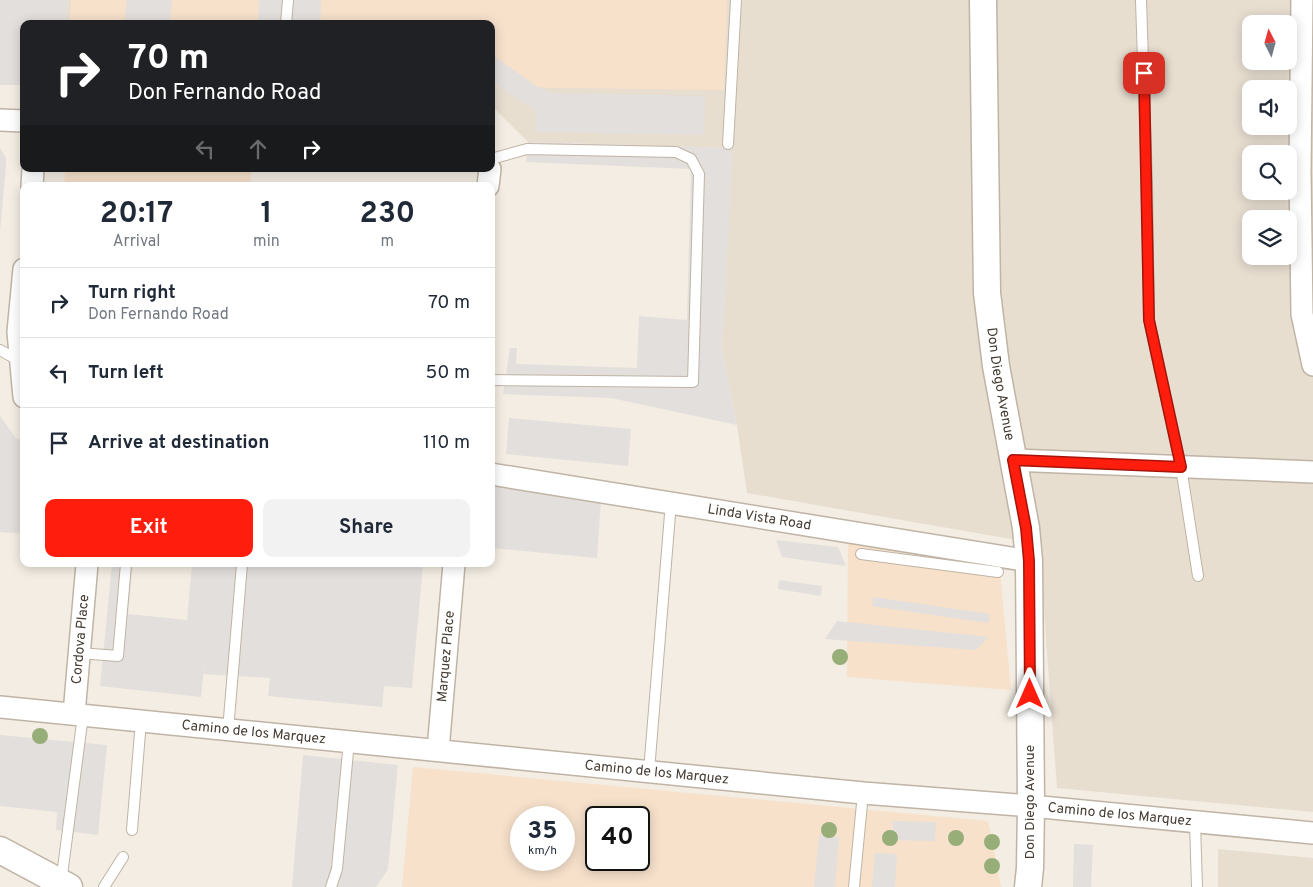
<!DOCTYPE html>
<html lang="en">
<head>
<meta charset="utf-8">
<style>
  :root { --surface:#fff; --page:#f2f2f3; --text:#1f2937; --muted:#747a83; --line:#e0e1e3; --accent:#ff1e0e }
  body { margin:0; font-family:Overpass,sans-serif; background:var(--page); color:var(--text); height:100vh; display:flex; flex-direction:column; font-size:19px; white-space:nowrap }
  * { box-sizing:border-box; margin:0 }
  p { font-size:16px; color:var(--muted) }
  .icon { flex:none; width:28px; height:28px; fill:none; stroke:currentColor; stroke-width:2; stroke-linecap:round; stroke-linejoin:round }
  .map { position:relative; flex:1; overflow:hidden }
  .sheet { position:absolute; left:20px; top:182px; width:475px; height:385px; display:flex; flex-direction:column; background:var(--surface); border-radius:10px; box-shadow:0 2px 12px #0003 }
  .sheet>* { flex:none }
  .hud { position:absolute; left:20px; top:20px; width:475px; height:152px; border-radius:10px; box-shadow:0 2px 12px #0003; background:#202124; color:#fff; overflow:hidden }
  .needle { width:32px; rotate:354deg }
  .fabs { position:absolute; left:1242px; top:15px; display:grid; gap:10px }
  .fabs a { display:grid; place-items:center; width:55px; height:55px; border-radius:10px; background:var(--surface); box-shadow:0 2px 12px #0003; font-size:25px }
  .speed { position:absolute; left:510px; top:806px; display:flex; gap:10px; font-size:25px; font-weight:700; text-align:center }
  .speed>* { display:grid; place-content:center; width:65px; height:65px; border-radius:50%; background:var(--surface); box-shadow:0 2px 12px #0003; line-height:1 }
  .speed small { font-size:12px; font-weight:400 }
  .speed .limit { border:2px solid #111; border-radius:8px; background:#fff; color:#111 }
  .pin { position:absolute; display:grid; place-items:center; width:42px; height:42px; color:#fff; margin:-21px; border-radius:10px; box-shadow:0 2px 8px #0006 }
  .me { position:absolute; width:55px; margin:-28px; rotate:0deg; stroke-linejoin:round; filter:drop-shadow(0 0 4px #0008) }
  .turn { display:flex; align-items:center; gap:18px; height:105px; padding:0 25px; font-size:22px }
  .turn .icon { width:65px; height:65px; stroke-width:2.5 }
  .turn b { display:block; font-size:35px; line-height:42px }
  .lanes { display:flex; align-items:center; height:48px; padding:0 25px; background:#0003; justify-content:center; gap:25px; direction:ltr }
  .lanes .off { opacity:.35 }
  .eta { display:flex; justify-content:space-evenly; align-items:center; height:85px; text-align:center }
  .eta b { font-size:30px; font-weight:700; line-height:35px }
  .cta { display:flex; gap:10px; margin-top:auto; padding:10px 25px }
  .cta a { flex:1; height:58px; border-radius:10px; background:var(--accent); color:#fff; font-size:20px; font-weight:700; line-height:58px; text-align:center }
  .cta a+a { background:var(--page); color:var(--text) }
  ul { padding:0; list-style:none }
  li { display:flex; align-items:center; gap:15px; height:70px; padding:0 25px; border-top:1px solid var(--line) }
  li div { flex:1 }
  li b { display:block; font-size:19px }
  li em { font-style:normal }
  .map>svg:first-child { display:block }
  .residential { fill:#e7ded0; fill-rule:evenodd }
  .commercial { fill:#f7e1cb; fill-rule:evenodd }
  .parking { fill:#e3dfdc }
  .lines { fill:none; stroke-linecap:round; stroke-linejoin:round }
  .service-casing { stroke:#bfb4a5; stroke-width:12 }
  .minor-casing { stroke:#bfb4a5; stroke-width:24 }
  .tertiary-casing { stroke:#bfb4a5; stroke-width:29 }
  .service { stroke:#fff; stroke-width:10 }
  .minor { stroke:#fff; stroke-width:21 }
  .tertiary { stroke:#fff; stroke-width:26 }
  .tree { fill:#97ae79 }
  .route-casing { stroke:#a61409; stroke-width:12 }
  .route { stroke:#ff1e0e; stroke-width:9 }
  .labels { text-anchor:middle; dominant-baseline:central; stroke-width:4.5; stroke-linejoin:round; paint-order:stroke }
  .street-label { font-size:14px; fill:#453c33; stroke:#fff }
</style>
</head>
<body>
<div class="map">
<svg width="1313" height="887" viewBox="0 0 1313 887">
  <rect width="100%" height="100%" fill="#f3ede3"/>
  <g class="residential">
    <path d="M68 0H1313V812L1057 788 1039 544 747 493 737 425 722 350 732 148 528 142 491 105V24H66ZM1251 24H1289V61H1251ZM1251 89H1289V126H1251ZM1251 154H1289V191H1251ZM1251 219H1289V256H1251Z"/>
    <path d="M1218 849 1313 858V887H1218Z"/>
  </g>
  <g class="commercial">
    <path d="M71 0H727L724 90 491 87V24H69Z"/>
    <path d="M65 169H252L250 186H64Z"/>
    <path d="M848 542 1000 572 1011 690 847 677Z"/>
    <path d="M413 767 988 821 1001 887H402ZM521 818H564V860H521ZM596 818H639V860H596Z"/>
  </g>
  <g class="parking">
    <path d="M0 0H68L66 24H24V85H0Z"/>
    <path d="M127 0H172L170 24H124Z"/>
    <path d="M259 0H321L320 24H258Z"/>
    <path d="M491 54 536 86 551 93 705 96 704 135 536 132V111L491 81Z"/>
    <path d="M528 142 733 148 722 350 737 425 611 398 503 394 510 348H517L516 364 637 368 639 316 687 320 691 169 526 162Z"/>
    <path d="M0 148 6 158V166L0 231Z"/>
    <path d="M0 416 16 438 24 441V534L0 532Z"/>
    <path d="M509 418 631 429 628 466 506 454Z"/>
    <path d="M503 483 601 499 597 558 491 548V489Z"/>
    <path d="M776 540 838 547 846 566 782 557Z"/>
    <path d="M112 564H133L128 614 187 620 192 564H423L412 688 384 686 382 707 268 696 270 678 204 674 205 659 201 697 100 686Z"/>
    <path d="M779 580 822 586 821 596 778 589Z"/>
    <path d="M873 597 990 614 988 623 872 606Z"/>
    <path d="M837 621 989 637 976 650 825 639Z"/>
    <path d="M0 735 107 745 98 835 56 830 57 812 0 806Z"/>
    <path d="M303 755 398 765 388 869 376 887H292Z"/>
    <path d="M893 821 936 822 935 841 892 840Z"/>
    <path d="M819 835 839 837 835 887H814Z"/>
    <path d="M1074 844 1093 845 1091 887H1073Z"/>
    <path d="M875 853 897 854 895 887H872Z"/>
  </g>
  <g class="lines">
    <defs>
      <g id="service">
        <path d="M1141 0 1147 183 1149 320 1181 467 1198 576"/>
        <path d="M286 24 288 0"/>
        <path d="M728 144 736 0"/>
        <path d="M491 159 527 149 676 152 691 159 699 174 693 382 491 380"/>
        <path d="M0 350 20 361"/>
        <path d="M861 554 998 572"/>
        <path d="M79 653 118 656 126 564"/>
        <path d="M228 730 242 564"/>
        <path d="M649 771 671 502"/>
        <path d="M1195 823 1197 887"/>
        <path d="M132 830 141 721"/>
        <path d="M61 883 83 715"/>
        <path d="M104 887 123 857"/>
        <path d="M331 887 337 869 349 741"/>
        <path d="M854 887 863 793"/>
      </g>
      <g id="minor">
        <path d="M1302 0 1300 171 1302 314 1313 365"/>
        <path d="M0 120 24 121"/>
        <path d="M32 186 33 169"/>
        <path d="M488 186 490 169"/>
        <path d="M24 269 18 332 24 397"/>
        <path d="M1013 460 1313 472"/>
        <path id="s1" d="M491 474 1029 561"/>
        <path id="s2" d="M0 707 863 793 1031 806 1313 833"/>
        <path id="s3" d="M74 714 87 564"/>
        <path id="s4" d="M438 750 454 564"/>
      </g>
      <g id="tertiary">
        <path id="s5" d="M983 0 987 293 996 366 1026 528 1029 561 1031 806 1030 868 1028 887"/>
        <path d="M0 850 69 887"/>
      </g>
    </defs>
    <use href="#service" class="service-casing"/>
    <use href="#minor" class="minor-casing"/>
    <use href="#tertiary" class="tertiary-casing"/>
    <use href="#service" class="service"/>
    <use href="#minor" class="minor"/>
    <use href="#tertiary" class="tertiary"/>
  </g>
  <g class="tree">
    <circle cx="840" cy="657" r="8"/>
    <circle cx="40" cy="736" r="8"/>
    <circle cx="829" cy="830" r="8"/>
    <circle cx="890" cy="838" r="8"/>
    <circle cx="956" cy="838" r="8"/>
    <circle cx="992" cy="842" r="8"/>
    <circle cx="992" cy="866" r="8"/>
  </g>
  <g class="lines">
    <defs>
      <path id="route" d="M1030 694 1029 561 1026 528 1013 460 1181 467 1149 320 1144 73"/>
    </defs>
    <use href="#route" class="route-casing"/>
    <use href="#route" class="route"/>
  </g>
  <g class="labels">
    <g class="street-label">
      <text stroke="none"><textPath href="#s5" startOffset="385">Don Diego Avenue</textPath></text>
      <text stroke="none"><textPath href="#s1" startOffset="272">Linda Vista Road</textPath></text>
      <text stroke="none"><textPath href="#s3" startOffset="75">Cordova Place</textPath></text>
      <text stroke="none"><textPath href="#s4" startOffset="94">Marquez Place</textPath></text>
      <text stroke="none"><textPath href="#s2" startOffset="255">Camino de los Marquez</textPath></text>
      <text stroke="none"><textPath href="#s2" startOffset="660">Camino de los Marquez</textPath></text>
      <text transform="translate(1030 802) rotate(-90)">Don Diego Avenue</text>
      <text stroke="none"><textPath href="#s2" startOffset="1125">Camino de los Marquez</textPath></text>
    </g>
  </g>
</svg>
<div class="fabs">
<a><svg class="needle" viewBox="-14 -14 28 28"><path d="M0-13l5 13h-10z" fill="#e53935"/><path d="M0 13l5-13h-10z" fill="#747a83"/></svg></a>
<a><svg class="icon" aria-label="sound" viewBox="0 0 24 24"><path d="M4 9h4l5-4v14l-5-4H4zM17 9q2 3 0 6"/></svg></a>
<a><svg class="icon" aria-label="search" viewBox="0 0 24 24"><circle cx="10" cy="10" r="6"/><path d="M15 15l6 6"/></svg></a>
<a><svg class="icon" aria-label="layers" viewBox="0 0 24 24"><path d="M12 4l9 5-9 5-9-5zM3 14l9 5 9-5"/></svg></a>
</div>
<div class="speed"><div>35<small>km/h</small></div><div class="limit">40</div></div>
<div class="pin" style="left:1144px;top:73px;background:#d93025"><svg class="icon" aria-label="arrive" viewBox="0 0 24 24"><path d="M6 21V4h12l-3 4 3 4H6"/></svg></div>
<svg class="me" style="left:1030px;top:694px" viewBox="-20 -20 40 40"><path d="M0-17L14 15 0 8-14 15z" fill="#ff1e0e" stroke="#fff" stroke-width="4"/></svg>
<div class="hud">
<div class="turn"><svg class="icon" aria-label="right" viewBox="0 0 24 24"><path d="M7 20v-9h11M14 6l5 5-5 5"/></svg><div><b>70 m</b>Don Fernando Road</div></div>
<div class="lanes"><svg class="icon off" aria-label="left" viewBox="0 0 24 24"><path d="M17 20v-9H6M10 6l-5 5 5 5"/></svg><svg class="icon off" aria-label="ahead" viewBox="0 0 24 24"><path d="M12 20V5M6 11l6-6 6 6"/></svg><svg class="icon" aria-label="right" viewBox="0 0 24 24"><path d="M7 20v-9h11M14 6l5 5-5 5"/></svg></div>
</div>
<section class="sheet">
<div class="eta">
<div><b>20:17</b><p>Arrival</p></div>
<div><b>1</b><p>min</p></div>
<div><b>230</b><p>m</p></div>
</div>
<ul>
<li><svg class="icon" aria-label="right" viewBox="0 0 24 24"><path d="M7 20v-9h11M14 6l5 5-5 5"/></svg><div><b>Turn right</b><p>Don Fernando Road</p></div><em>70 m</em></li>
<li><svg class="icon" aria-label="left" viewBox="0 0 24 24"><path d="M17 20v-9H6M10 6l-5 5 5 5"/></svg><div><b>Turn left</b></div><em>50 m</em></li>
<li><svg class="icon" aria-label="arrive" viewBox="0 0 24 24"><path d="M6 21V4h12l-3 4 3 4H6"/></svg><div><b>Arrive at destination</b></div><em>110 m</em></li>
</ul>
<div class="cta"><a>Exit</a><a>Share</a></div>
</section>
</div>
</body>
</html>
